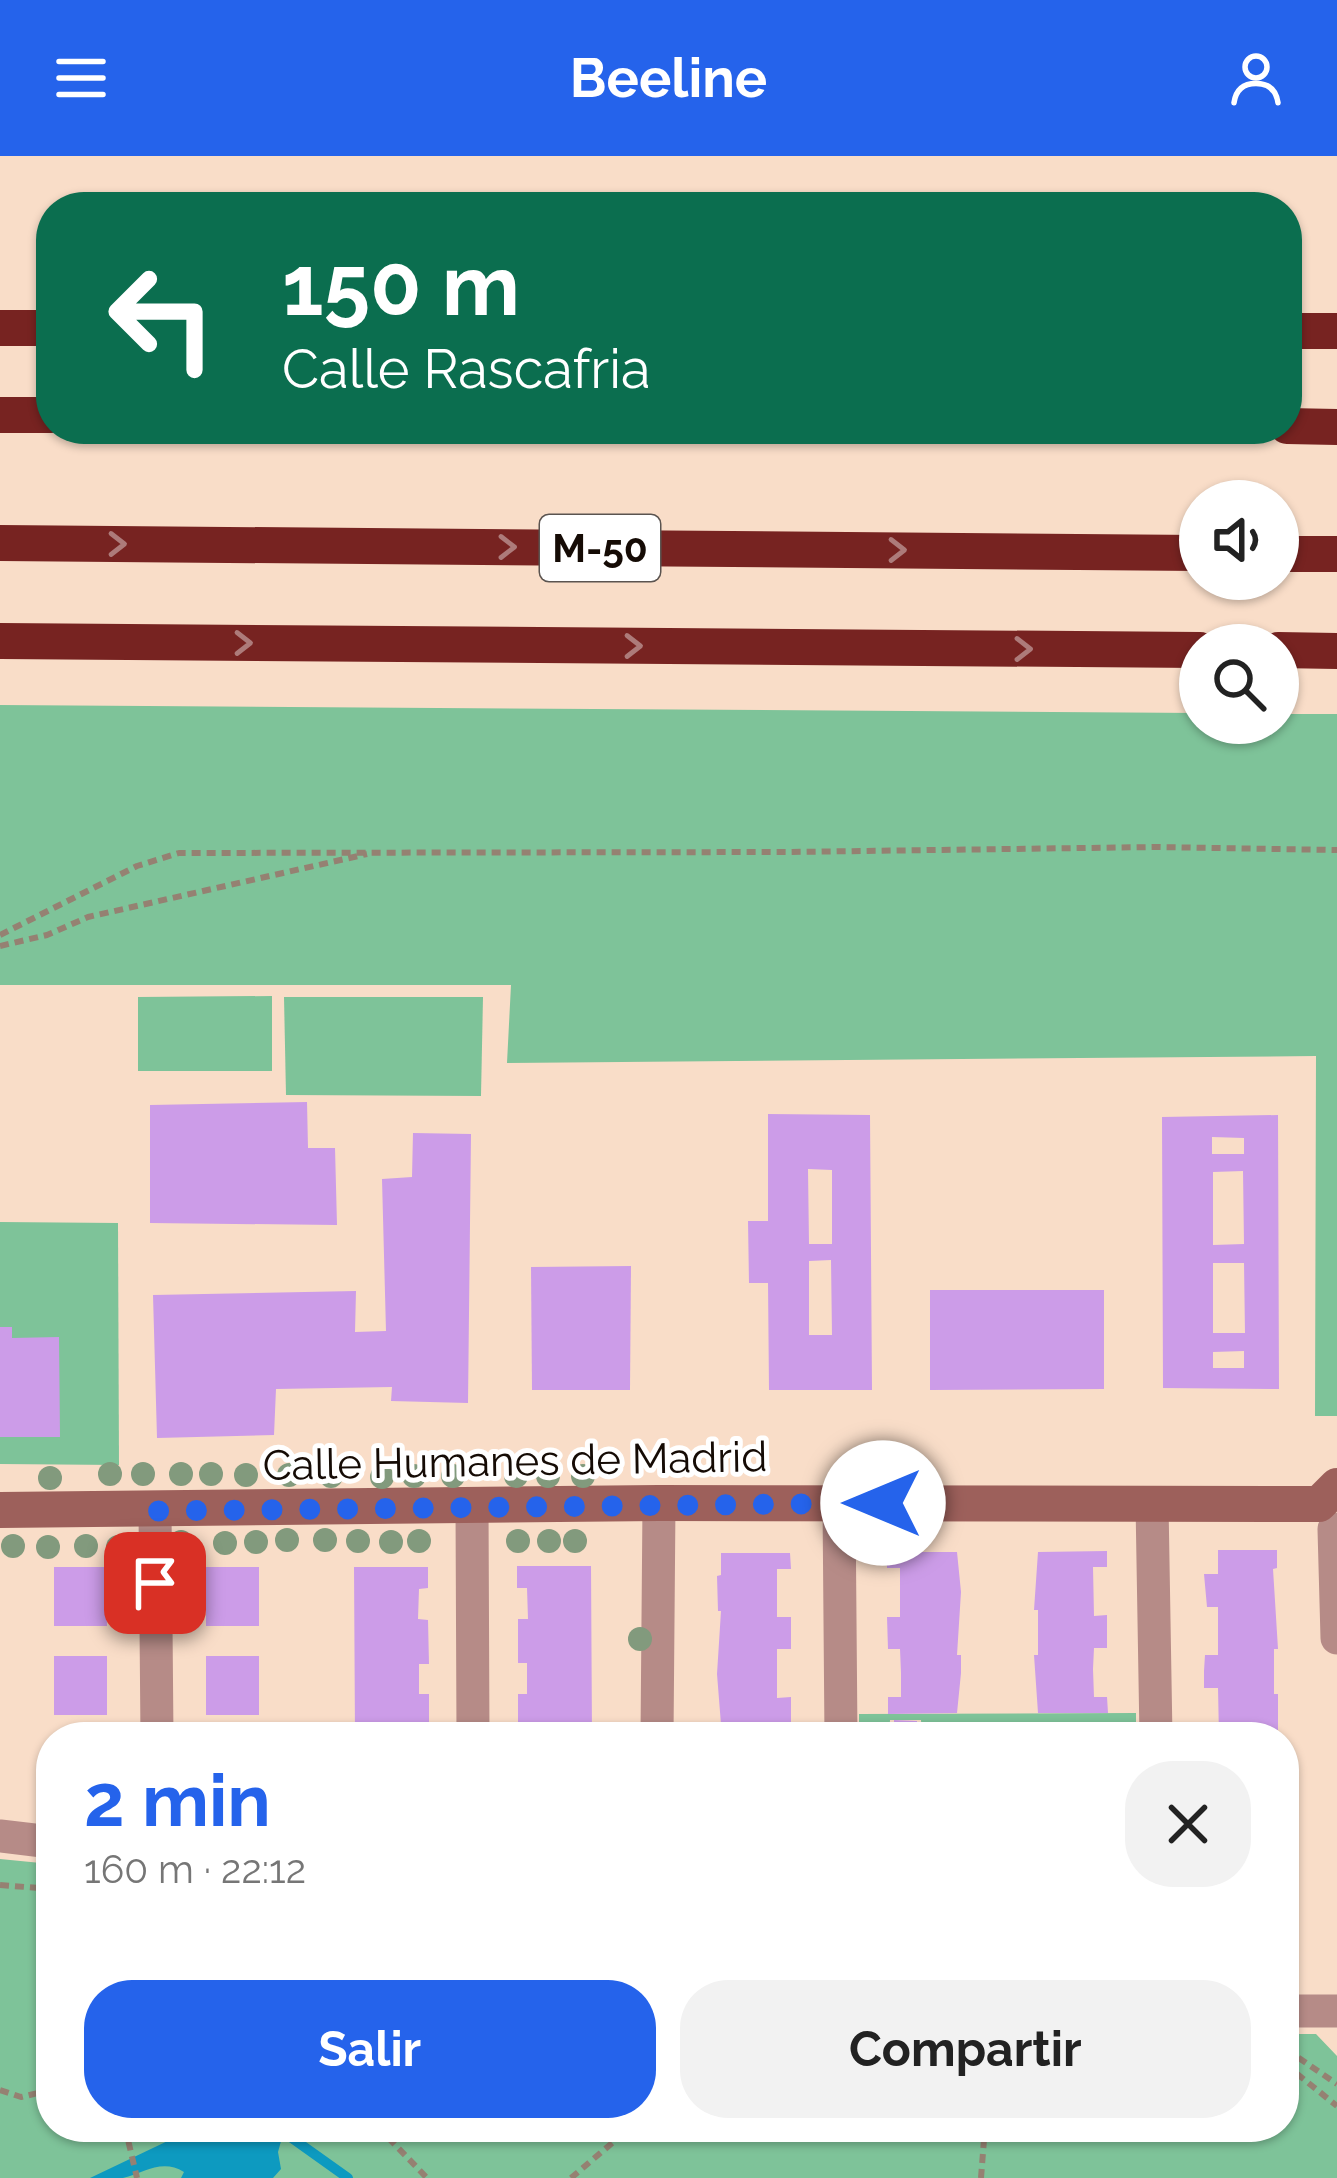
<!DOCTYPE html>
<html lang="es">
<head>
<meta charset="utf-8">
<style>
  :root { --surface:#fff; --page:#f2f2f2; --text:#222; --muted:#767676; --accent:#2563eb }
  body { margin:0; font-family:Raleway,sans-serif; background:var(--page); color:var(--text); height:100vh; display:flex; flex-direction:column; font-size:45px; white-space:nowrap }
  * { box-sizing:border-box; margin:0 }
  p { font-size:39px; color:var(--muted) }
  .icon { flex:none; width:66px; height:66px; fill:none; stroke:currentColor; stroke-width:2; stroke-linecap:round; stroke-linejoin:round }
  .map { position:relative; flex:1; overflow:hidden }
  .details { position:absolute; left:36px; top:1566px; width:1263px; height:420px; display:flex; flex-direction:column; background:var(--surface); border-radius:48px; box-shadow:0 3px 9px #0004 }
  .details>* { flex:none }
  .banner { position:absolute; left:36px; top:36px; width:1266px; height:252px; border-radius:48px; box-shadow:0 3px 9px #0004; background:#0b6e4f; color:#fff; overflow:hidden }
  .buttons { position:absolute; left:1179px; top:324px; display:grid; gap:24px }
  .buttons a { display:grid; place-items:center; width:120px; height:120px; border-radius:50%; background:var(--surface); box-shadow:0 3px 9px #0004; font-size:60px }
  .pin { position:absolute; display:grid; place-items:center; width:102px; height:102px; color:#fff; margin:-51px; border-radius:24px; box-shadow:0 6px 18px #0006 }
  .me { position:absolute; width:132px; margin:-66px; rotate:270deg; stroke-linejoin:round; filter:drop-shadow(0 0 9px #0008) }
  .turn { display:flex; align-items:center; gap:42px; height:252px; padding:0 48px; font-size:54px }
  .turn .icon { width:156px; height:156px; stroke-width:2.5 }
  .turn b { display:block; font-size:84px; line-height:102px }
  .round { display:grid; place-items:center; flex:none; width:126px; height:126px; border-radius:48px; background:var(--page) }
  .summary { display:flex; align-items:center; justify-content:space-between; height:204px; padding:0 48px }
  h1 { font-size:72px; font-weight:700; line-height:90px; color:var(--accent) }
  .primary-button { display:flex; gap:24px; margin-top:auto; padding:24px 48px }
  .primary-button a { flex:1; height:138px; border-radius:48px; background:var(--accent); color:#fff; font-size:48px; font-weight:700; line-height:138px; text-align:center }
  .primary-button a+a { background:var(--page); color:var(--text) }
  header { display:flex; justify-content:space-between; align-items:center; height:156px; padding:0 48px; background:var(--accent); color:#fff; font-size:54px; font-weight:700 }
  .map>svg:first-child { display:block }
  .green { fill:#7ec399 }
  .water { fill:#0d9ac0 }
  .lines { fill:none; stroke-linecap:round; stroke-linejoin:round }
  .stream { stroke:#0d9ac0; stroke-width:10 }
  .building { fill:#cc9ce8; fill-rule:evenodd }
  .path { stroke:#958172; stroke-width:6; stroke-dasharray:9 6; stroke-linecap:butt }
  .street { stroke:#b68b87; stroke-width:33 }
  .secondary { stroke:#9d605b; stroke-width:36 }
  .highway { stroke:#772321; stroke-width:36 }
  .tree { fill:#829a7d }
  .oneway { stroke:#ad7b7a }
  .route { stroke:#2563eb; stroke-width:21; stroke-dasharray:0 37.8 }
  .labels { text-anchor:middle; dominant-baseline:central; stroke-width:10; stroke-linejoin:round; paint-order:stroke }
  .shield { fill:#fff; stroke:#5b5450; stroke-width:3 }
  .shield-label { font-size:39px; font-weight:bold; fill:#150b05 }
  .street-label { font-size:42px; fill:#150b05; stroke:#fff }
</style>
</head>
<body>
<header><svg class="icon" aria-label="menu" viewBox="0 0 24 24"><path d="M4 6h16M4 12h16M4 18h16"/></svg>Beeline<svg class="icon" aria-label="person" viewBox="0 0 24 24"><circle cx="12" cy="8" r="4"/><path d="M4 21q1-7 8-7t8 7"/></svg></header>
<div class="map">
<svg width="1337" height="2022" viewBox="0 0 1337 2022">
  <rect width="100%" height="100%" fill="#f9ddc8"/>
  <g class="green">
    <path d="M0 549 1200 557V567H1278V558H1337V1260H1315L1316 900 507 907 511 829H0Z"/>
    <path d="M272 840V915H138V841Z"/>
    <path d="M284 841H483L481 940 286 939Z"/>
    <path d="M0 1066 118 1067 119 1309 0 1308Z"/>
    <path d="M1136 1557V1581H1039L1038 1575H946L945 1581H922L921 1564H890L889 1581H859V1558Z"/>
    <path d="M0 1703 51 1708V1971H1284V1878H1316L1337 1900V2022H0Z"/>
  </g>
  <path class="water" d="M197 1971H285L278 1996 281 2013 273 2022H181L184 2016C162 2002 144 2017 123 2022 113 2022 100 2022 90 2022Z"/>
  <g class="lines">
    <path class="stream" d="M270 1977 282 1975 348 2022"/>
  </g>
  <g class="building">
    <path d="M307 946 308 992H335L337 1069 150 1067V949Z"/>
    <path d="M768 958 870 959 872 1234H769L768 1127H749L748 1065H768ZM808 1013 832 1014V1088H809ZM831 1104 832 1179H809V1105Z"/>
    <path d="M1278 959 1279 1233 1163 1232 1162 961ZM1212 981 1244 982V998H1212ZM1243 1015 1244 1088 1213 1089V1016ZM1213 1107H1244L1245 1177H1213ZM1244 1195V1212H1213V1196Z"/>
    <path d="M413 977 471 978 468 1247 391 1245 392 1231 276 1233 274 1279 157 1282 153 1139 356 1135 355 1176 386 1175 382 1023 412 1021Z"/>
    <path d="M631 1110 630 1234H532L531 1111Z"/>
    <path d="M930 1134H1104V1233L930 1234Z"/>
    <path d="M0 1171H12V1182L59 1181 60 1281H0Z"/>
    <path d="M1218 1394H1277V1412L1273 1413 1278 1493H1274V1538H1278V1574H1274V1581H1219L1218 1532H1204V1515L1205 1499H1218V1451H1207L1204 1418H1218Z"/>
    <path d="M1107 1395V1411H1093L1094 1460 1107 1459V1492H1094L1093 1513 1094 1541H1107L1108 1557H1038L1034 1499H1038V1454H1034L1038 1396Z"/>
    <path d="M887 1396H957L961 1436 957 1499H961V1517L957 1557 888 1558V1541H901V1517L900 1493H888L887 1461H900V1412H887Z"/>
    <path d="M721 1397H790L791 1413H777V1461H791V1493H777V1542L791 1541V1574L777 1575V1581H722L717 1518 721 1455H718L717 1420 721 1419Z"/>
    <path d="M517 1410H591L592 1581H518V1538H527V1507H518V1463H528L527 1432H517Z"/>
    <path d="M54 1411H106L107 1470H54Z"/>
    <rect x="206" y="1411" width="53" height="59"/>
    <path d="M354 1411H428V1432L419 1433 418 1463 428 1464 429 1508H419V1538H429V1581H355Z"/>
    <rect x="54" y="1500" width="53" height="59"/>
    <rect x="206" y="1500" width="53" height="59"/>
    <path d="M894 1564 917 1565V1581H894Z"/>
  </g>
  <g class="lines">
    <g class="path">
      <path d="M0 779 137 710 179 697 788 696 1157 691 1337 694"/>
      <path d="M0 790 47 779 88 761 367 698"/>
      <path d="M0 1729 51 1733"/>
      <path d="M1295 1888 1296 1917 1337 1950"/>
      <path d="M1284 1900H1296L1337 1928"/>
      <path d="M0 1934 21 1941 51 1934"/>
      <path d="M125 1971 137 2022"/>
      <path d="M378 1971 427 2022"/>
      <path d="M571 2022 631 1971"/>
      <path d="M981 2022 985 1971"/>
    </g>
    <g class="street">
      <path d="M839 1347 841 1581"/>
      <path d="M1152 1347 1156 1581"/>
      <path d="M472 1349 473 1581"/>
      <path d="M155 1355 157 1581"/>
      <path d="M1334 1373 1337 1482"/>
      <path d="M657 1581 659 1347"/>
      <path d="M0 1680 51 1686"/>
      <path d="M1284 1855H1337"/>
    </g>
    <path class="secondary" d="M0 1354 659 1347 1319 1348 1337 1330"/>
    <g class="highway">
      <path d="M0 172H51"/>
      <path d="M1287 175H1337"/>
      <path d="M0 259H51"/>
      <path d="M1287 270 1337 271"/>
      <path d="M0 387 1200 397"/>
      <path d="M1278 398H1337"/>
      <path d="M0 485 1200 494"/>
      <path d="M1278 494 1337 495"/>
    </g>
  </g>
  <g class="tree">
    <circle cx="110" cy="1318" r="12"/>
    <circle cx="143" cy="1318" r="12"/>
    <circle cx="181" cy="1318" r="12"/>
    <circle cx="211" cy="1318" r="12"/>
    <circle cx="246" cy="1319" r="12"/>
    <circle cx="289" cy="1319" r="12"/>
    <circle cx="331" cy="1320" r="12"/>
    <circle cx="414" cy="1320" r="12"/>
    <circle cx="453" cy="1320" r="12"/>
    <circle cx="516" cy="1320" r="12"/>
    <circle cx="548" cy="1320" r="12"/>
    <circle cx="583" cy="1320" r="12"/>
    <circle cx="382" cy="1321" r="12"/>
    <circle cx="50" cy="1322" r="12"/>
    <circle cx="287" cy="1384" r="12"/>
    <circle cx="325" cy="1384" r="12"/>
    <circle cx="358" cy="1385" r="12"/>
    <circle cx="419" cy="1385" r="12"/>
    <circle cx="518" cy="1385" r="12"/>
    <circle cx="549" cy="1385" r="12"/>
    <circle cx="575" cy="1385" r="12"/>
    <circle cx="181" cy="1386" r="12"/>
    <circle cx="256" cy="1386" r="12"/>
    <circle cx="391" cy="1386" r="12"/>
    <circle cx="225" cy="1387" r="12"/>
    <circle cx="13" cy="1390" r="12"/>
    <circle cx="86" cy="1390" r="12"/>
    <circle cx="48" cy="1391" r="12"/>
    <circle cx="118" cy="1391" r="12"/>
    <circle cx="640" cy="1483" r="12"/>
  </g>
  <defs><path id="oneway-chevron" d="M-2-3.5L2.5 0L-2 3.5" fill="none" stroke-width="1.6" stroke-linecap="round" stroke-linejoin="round" transform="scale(3)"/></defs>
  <g class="oneway">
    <use href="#oneway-chevron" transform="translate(117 388)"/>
    <use href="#oneway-chevron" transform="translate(507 391)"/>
    <use href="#oneway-chevron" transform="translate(897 394)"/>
    <use href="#oneway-chevron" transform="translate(243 487)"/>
    <use href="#oneway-chevron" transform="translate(633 490)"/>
    <use href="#oneway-chevron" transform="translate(1023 493)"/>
  </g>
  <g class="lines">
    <path class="route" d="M155 1427V1355L883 1347"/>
  </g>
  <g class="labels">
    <rect class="shield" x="540" y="359" width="120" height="66" rx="9"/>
    <g class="shield-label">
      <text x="600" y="392">M-50</text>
    </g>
    <g class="street-label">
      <text transform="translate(515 1305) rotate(-1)">Calle Humanes de Madrid</text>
    </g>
  </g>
</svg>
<div class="buttons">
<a><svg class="icon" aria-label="sound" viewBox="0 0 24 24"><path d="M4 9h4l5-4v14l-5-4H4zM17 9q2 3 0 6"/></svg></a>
<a><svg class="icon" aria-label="search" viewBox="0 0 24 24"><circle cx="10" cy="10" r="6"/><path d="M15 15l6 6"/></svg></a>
</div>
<div class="pin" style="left:155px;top:1427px;background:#d93025"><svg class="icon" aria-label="arrive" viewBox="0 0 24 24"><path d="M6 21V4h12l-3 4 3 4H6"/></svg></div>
<svg class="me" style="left:883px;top:1347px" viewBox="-20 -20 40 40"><circle r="19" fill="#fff"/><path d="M0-13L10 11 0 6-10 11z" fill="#2563eb"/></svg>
<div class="banner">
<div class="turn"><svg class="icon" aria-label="left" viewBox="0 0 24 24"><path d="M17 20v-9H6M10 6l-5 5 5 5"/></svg><div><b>150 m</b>Calle Rascafria</div></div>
</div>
<section class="details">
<div class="summary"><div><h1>2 min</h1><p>160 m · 22:12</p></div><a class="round"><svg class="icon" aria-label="close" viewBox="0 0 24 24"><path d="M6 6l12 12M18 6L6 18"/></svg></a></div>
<div class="primary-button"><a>Salir</a><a>Compartir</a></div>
</section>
</div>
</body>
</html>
